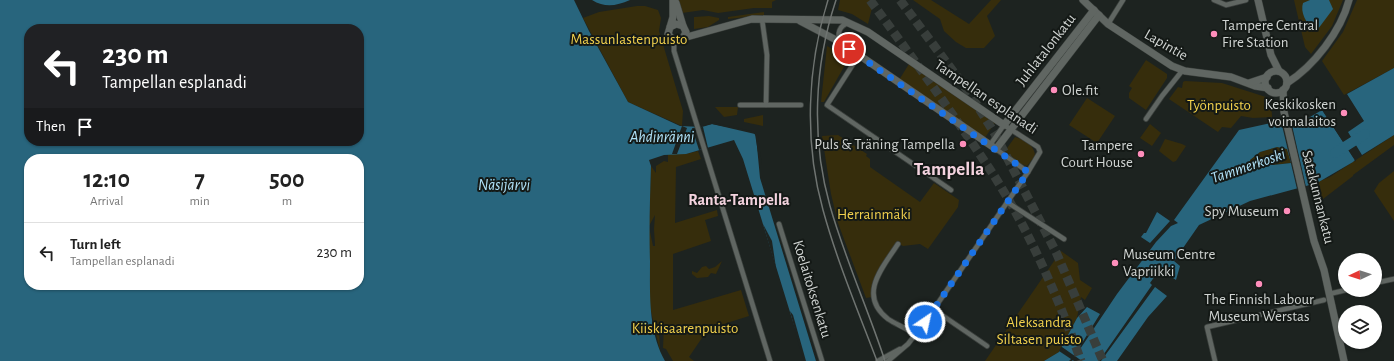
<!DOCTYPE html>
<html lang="en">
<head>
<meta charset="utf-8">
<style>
  :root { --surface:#fff; --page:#f6f6f6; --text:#222; --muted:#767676; --line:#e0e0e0 }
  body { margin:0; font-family:"Alegreya Sans",sans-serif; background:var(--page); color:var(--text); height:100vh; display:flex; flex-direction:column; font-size:15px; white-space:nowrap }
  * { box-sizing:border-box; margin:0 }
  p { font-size:13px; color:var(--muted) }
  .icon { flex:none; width:22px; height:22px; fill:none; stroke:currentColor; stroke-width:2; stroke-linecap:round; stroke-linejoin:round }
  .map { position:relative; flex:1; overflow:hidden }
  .details { position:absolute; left:24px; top:154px; width:340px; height:136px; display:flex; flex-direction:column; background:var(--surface); border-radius:16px; box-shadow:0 1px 3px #0004 }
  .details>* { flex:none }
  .guide { position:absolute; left:24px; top:24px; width:340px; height:122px; border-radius:16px; box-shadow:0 1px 3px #0004; background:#202124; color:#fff; overflow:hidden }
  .needle { width:26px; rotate:266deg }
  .fabs { position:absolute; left:1338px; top:253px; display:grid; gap:8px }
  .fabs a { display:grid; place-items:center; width:44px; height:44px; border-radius:50%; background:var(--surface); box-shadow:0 1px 3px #0004; font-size:20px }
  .pin { position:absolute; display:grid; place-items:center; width:34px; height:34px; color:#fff; margin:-17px; border:2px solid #fff; border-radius:50%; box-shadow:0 1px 4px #0007 }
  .me { position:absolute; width:44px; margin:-22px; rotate:34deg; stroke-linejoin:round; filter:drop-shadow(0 0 3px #0008) }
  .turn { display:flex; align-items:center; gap:14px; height:84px; padding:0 12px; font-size:18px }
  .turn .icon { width:52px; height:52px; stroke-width:2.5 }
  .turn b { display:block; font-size:28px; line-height:34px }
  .then { display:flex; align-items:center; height:38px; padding:0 12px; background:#0003; gap:8px; font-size:15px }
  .eta { display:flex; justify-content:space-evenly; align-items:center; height:68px; text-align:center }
  .eta b { font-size:24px; font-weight:700; line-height:28px }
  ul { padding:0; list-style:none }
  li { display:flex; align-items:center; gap:12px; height:60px; padding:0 12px; border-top:1px solid var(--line) }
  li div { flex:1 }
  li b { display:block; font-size:15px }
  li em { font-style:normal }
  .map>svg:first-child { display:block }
  .green { fill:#362d0c }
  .water { fill:#28657d; fill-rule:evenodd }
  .pier { fill:#1d2320 }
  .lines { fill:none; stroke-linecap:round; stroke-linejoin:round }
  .river { stroke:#28657d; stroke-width:10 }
  .highway-tunnel { stroke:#383e3b; stroke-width:9; stroke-dasharray:9 4.5; stroke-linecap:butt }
  .street-casing { stroke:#3b403d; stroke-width:6 }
  .secondary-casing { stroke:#3b403d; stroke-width:8 }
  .street { stroke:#606662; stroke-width:4.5 }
  .secondary { stroke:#606662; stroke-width:7 }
  .rail { stroke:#6f7471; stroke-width:1.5 }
  .route { stroke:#1a73e8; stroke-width:7; stroke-dasharray:0 12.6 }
  .poi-dot { fill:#fe8ebb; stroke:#141916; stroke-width:1.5 }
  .labels { text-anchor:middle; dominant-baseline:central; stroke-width:4; stroke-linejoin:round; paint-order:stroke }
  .poi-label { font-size:15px; fill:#d0d4d2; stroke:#141916; text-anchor:end }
  .park-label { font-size:15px; fill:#f2d14d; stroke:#141916 }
  .street-label { font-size:15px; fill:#d0d4d2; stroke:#141916 }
  .water-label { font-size:16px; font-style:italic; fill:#b0e2f8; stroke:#141916 }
  .neighbourhood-label { font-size:16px; font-weight:bold; fill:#f4d3df; stroke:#141916 }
  .district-label { font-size:19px; font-weight:bold; fill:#f4d3df; stroke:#141916 }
</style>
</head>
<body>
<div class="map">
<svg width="1394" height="361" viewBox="0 0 1394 361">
  <rect width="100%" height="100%" fill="#1d2320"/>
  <g class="green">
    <path d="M678 0H776L772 2V8H754L718 13 703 10 682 13Z"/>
    <path d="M840 0H874L868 24 852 14 838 10Z"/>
    <path d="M913 0H931L969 24 991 0H1001L987 16 995 36 984 48H966L956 42 944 31 940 19Z"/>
    <path d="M1294 0H1343L1332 26 1311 54 1305 47Z"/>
    <path d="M1357 0H1394V68L1344 95 1322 61 1343 32Z"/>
    <path d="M637 6H645L658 10 661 18 659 31 683 111 682 126 628 102 583 18 599 12Z"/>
    <path d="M764 12V15L728 19V17Z"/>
    <path d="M709 16 719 18V20L708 27 694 29V17Z"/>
    <path d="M827 46 849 58 824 102H821Z"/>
    <path d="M1146 60 1167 74V78L1146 110 1129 98V93L1132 88 1129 86Z"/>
    <path d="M909 64 995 123 984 139 899 80Z"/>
    <path d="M1185 81 1222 83 1269 98 1271 99 1272 117 1253 118 1241 116 1231 128 1222 127 1218 132 1169 99 1178 87 1182 88 1183 82Z"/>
    <path d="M1087 98 1115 116 1097 143 1069 125Z"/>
    <path d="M715 107H738L737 115 724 117Z"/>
    <path d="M763 115V126L744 122V119Z"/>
    <path d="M1150 124 1161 133 1152 146 1140 138Z"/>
    <path d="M838 135 867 154 866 156 870 159V167L920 202 934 183 959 200 958 207 928 249 920 244 903 246 898 243C886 260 871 275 872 297L866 298 838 223 831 194 822 136Z"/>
    <path d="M1394 135V145L1353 175V176L1323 199 1322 196 1313 198 1310 185 1330 177Z"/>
    <path d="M1015 137C1025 140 1035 146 1035 156L1027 166 1021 164 1005 151Z"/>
    <path d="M1165 139 1182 144 1186 146 1176 161 1173 162 1159 151Z"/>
    <path d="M1277 147 1288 149 1291 163 1273 165 1250 162V160L1260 152Z"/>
    <path d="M698 151 701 159 676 167 675 223 717 210 718 216 705 220 711 241 673 254V310L741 290 749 316 708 329 689 357 694 361H673L666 349 663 348 664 325H660L659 328 660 351 650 307 649 227 653 246H655L654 229 655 215 649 226 651 166 656 173V166L664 161 668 162V154H686Z"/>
    <path d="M1394 171V221L1374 191 1379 183Z"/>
    <path d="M1061 251 1078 263 1080 280 1092 288 1085 300 1081 297 1077 318 1059 352 1044 361H985Z"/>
    <path d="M722 261 716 274 711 273 708 277 697 278 692 274V271L697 273 702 267 706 266 709 269 715 267Z"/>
  </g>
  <g class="water">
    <path d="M0 0H574L589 31 628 102 680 126 702 127 712 124 753 132 756 136 760 178 816 361H805L743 159 734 140 686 154 664 155 649 160 651 166C650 198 649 229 650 261 650 295 648 331 665 361H0ZM29 29H359V141H29ZM29 159H359V285H29Z"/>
    <path d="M592 0H630C616 6 605 8 592 0Z"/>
    <path d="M1310 0H1329L1333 9 1318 29H1314C1306 24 1300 12 1303 3Z"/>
    <path d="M1394 68V135L1362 155 1348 132 1364 121 1347 94Z"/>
    <path d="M1322 110 1355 160 1353 162 1317 183 1250 201 1199 225 1174 261 1180 266 1176 280 1160 269 1150 283 1152 285 1099 361H1072L1117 294 1156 242 1171 226 1178 223 1174 220 1239 130 1275 122 1282 124 1294 122 1310 117ZM1277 147 1287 149 1291 163 1273 165 1250 162V160L1260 152Z"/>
    <path d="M1157 212 1170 221 1150 243 1141 237 1144 233H1146Z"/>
    <path d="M1155 287 1167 296 1148 317 1117 361H1101Z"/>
    <path d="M1087 307 1100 314 1074 356 1069 361H1044L1059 352 1077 318Z"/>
  </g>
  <g class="pier">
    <path d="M1321 108 1324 109 1343 138 1356 159V162Z"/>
    <path d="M1281 121H1291L1306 187 1297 189Z"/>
    <path d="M712 122 756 132 758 135 762 165H760L755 134 712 124 703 126Z"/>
    <path d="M682 126 687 128 677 154H672Z"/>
    <path d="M703 127 708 148 699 150 692 128Z"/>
    <path d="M763 224 772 241 776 268Z"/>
    <path d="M790 311 793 315 806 361H804L799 346Z"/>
    <path d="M1061 347H1062L1082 361H1074L1059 351Z"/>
  </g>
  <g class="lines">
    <path class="river" d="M1335 153 1365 134"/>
    <g class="highway-tunnel">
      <path d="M870 0C912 57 954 115 993 174 1030 232 1058 297 1081 361"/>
      <path d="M900 0 970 94 995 134 1056 252 1103 361"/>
    </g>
    <defs>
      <g id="street">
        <path d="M1214 0 1226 5 1246 0"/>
        <path d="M762 19 767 55 766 105"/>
        <path d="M1108 24 1123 0"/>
        <path d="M674 41V51L770 361"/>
        <path d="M840 42C837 34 839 25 849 23"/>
        <path d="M859 55 827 105 951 190"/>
        <path d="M740 105H801"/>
        <path d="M1146 119 1162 96 1182 71"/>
        <path d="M990 145 1004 125 1038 147 1040 152 1028 172 996 149"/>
        <path d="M1007 202 1064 239"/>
        <path d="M779 224 822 361"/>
        <path d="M898 244C883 267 857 295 888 319 897 325 907 328 915 335"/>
        <path d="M1375 283 1394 279"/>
        <path d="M1329 294 1346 290"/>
        <path d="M933 309 987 346"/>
        <path d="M878 361 900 349"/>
        <path d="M888 361 908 344 925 322 1028 172"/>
        <path d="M1215 361 1207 327 1324 300"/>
      </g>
      <g id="secondary">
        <path d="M1083 0 1108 24 1172 66 1185 71 1231 77 1255 86 1268 88"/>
        <path d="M1258 0 1271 55 1279 71"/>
        <path d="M676 3 683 26"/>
        <path d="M800 21 840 42 996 149 1099 15"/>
        <path d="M670 27 676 24 683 26 686 32 683 38 674 41 668 34 673 17V0"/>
        <path d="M683 38 752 19 842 20 868 32 1004 125 1094 10"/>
        <circle cx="1276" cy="82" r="11"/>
        <path d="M1249 83 1267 77"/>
        <path d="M1287 83C1314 66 1341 31 1349 0"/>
        <path d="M1283 90 1284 112 1314 241 1324 270 1344 361"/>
      </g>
    </defs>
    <use href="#street" class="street-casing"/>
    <use href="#secondary" class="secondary-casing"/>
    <use href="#street" class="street"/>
    <use href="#secondary" class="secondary"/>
    <g class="rail">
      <path d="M828 0C807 67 804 142 823 210 837 261 858 311 877 361"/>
      <path d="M836 0C814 66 811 139 830 206 845 259 868 309 885 361"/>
    </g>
  </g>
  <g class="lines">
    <path class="route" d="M849 49 1028 172 925 322"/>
  </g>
  <g class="poi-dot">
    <circle cx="1214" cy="34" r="4"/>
    <circle cx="1054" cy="90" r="4"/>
    <circle cx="1344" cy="113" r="4"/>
    <circle cx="963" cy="144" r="4"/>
    <circle cx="1141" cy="154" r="4"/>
    <circle cx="1287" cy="211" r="4"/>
    <circle cx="1115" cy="263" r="4"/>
    <circle cx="1259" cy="284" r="4"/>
  </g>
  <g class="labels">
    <g class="poi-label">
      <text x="1222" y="25" text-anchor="start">Tampere Central<tspan x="1222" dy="17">Fire Station</tspan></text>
      <text x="1062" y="90" text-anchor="start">Ole.fit</text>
      <text x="1336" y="104">Keskikosken<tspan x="1336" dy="17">voimalaitos</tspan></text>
      <text x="955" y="144">Puls &amp; Träning Tampella</text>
      <text x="1133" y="145">Tampere<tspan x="1133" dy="17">Court House</tspan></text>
      <text x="1279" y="211">Spy Museum</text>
      <text x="1123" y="254" text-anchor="start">Museum Centre<tspan x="1123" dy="17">Vapriikki</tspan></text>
      <text x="1259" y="299" text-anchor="middle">The Finnish Labour<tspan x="1259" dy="17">Museum Werstas</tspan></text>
    </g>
    <g class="park-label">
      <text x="629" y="39">Massunlastenpuisto</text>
      <text x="1219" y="105">Työnpuisto</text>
      <text x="874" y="214">Herrainmäki</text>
      <text x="1039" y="322">Aleksandra<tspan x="1039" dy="17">Siltasen puisto</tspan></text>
      <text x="685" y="328">Kiiskisaarenpuisto</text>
    </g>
    <g class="street-label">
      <text transform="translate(1166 45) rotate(30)">Lapintie</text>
      <text transform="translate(1046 50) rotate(-52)">Juhlatalonkatu</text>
      <text transform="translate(986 97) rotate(34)">Tampellan esplanadi</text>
      <text transform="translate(1318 197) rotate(76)">Satakunnankatu</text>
      <text transform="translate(812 289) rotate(73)">Koelaitoksenkatu</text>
    </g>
    <g class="water-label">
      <text x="662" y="137">Ahdinränni</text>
      <text transform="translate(1248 166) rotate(-19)">Tammerkoski</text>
      <text x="504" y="185">Näsijärvi</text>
    </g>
    <g class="neighbourhood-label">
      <text x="739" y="200">Ranta-Tampella</text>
    </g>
    <g class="district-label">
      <text x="949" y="169">Tampella</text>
    </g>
  </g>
</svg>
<div class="fabs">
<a><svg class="needle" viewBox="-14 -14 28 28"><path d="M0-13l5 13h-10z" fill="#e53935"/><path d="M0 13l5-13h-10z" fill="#767676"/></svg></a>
<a><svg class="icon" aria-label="layers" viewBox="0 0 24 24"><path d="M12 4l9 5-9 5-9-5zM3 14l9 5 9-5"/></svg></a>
</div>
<div class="pin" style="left:849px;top:49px;background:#d93025"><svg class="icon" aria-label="arrive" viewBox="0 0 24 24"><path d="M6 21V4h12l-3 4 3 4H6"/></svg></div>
<svg class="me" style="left:925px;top:322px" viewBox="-20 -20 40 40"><circle r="17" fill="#1a73e8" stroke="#fff" stroke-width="3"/><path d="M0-11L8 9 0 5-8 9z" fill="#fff"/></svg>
<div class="guide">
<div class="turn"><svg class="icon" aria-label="left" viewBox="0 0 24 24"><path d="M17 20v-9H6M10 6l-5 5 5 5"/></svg><div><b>230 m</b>Tampellan esplanadi</div></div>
<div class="then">Then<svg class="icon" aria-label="arrive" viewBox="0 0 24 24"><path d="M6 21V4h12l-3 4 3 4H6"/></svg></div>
</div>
<section class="details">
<div class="eta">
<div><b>12:10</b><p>Arrival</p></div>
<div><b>7</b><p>min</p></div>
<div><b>500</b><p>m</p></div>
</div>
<ul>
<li><svg class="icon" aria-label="left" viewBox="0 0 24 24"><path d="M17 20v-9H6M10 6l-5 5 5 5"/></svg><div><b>Turn left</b><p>Tampellan esplanadi</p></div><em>230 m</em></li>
</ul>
</section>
</div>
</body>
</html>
